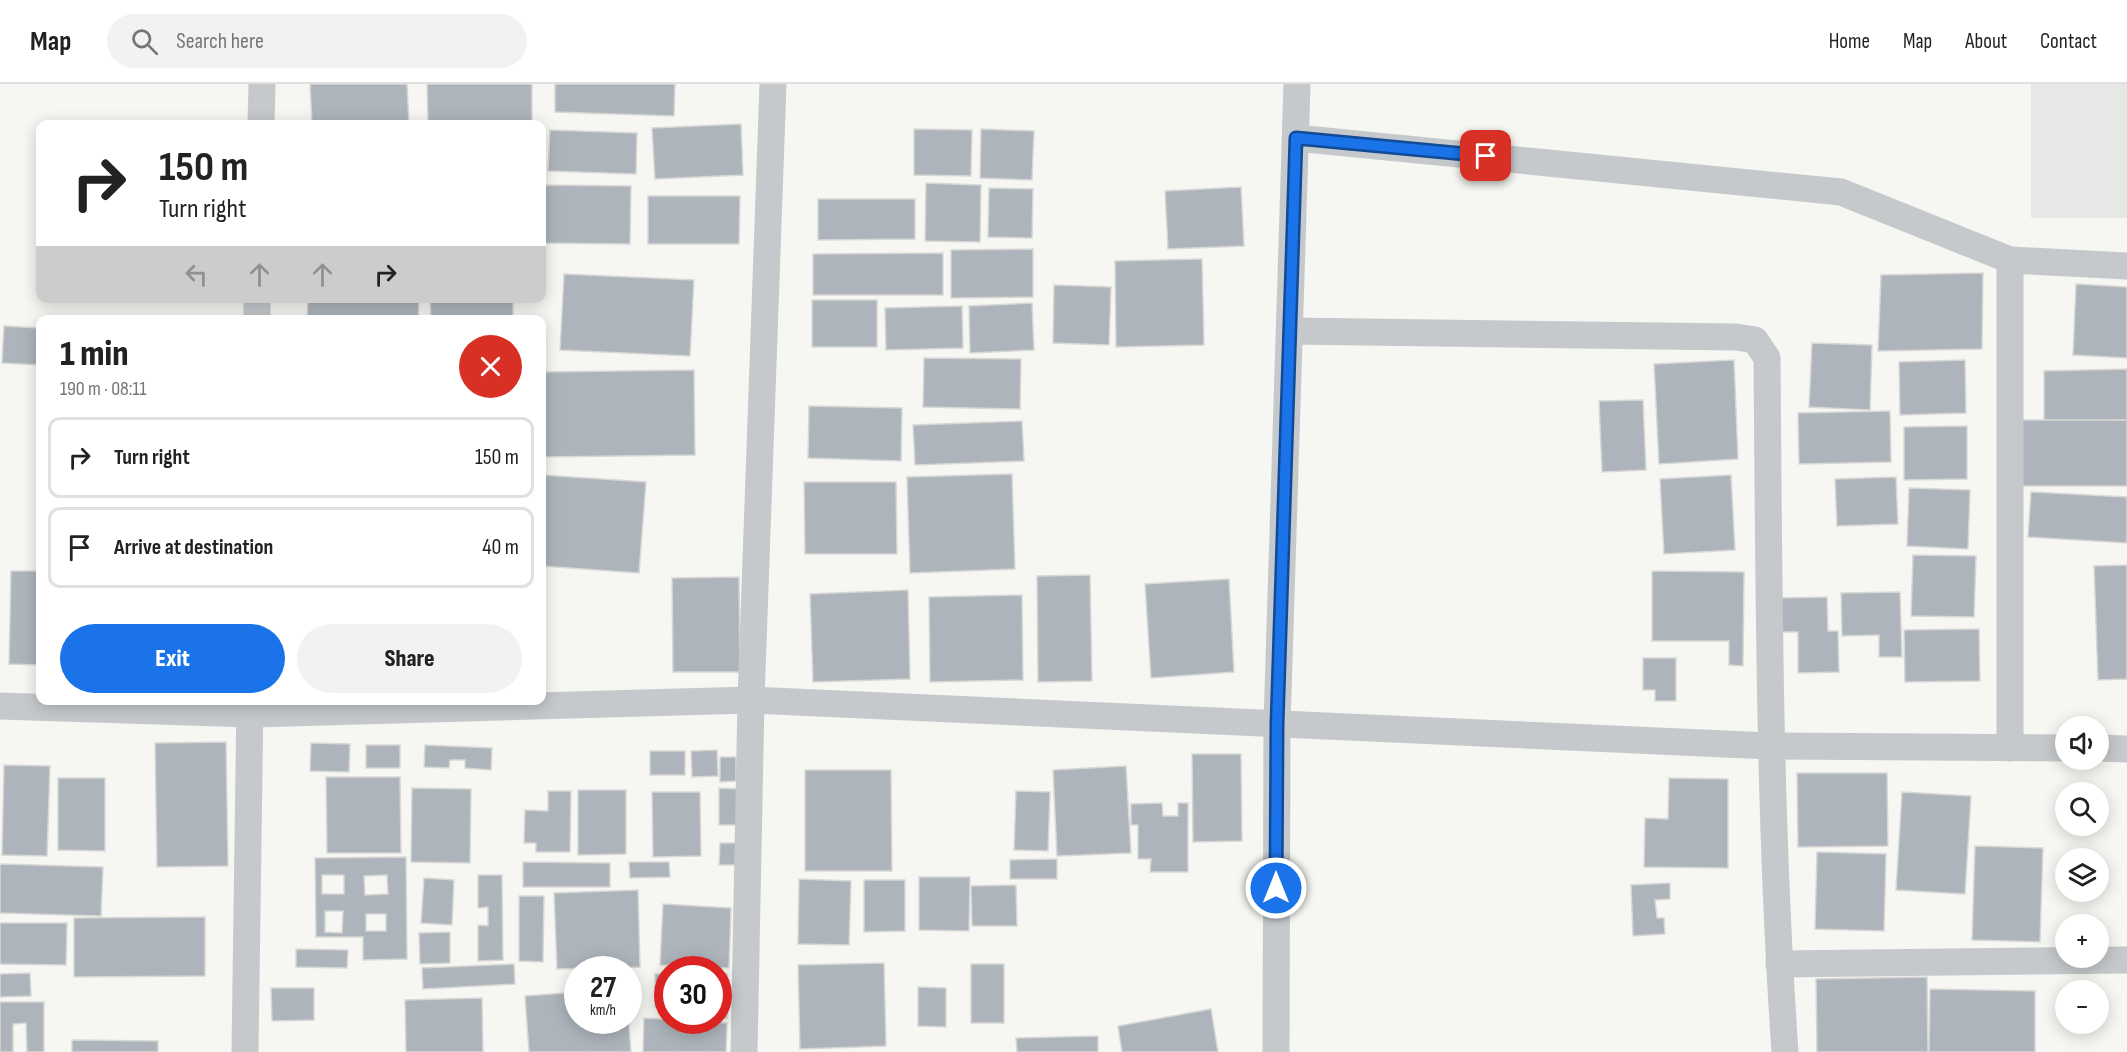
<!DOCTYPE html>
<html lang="en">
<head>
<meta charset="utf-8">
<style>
  :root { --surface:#fff; --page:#f2f2f2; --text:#222; --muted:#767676; --line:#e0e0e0; --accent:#1a73e8 }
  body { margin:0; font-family:"Sofia Sans Condensed",sans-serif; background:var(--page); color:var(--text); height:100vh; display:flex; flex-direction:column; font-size:22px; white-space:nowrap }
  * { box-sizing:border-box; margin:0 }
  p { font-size:20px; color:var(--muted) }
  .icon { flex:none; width:33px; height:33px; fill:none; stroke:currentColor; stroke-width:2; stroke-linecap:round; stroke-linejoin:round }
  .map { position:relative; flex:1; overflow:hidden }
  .side { position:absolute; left:36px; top:231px; width:510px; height:390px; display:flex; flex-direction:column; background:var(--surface); border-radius:12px; box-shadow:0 3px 15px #0003 }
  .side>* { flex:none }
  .guide { position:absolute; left:36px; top:36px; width:510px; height:183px; border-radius:12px; box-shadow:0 3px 15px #0003; background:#fff; color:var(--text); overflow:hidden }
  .controls { position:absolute; left:2055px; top:632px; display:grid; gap:12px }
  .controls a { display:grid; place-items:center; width:54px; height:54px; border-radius:50%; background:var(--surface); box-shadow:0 3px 15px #0003; font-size:30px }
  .speed { position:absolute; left:564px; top:872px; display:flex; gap:12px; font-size:30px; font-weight:700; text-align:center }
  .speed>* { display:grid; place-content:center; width:78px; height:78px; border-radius:50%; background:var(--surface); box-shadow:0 3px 15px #0003; line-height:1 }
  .speed small { font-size:15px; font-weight:400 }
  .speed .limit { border:9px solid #d22; background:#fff; color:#111 }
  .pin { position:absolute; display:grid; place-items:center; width:51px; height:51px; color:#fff; margin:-26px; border-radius:12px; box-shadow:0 3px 9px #0006 }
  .me { position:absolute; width:66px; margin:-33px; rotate:0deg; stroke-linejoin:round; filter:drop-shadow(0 0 4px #0008) }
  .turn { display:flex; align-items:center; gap:21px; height:126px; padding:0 24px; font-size:27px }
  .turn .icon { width:78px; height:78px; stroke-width:2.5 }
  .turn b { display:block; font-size:42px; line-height:51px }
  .lanes { display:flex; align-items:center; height:57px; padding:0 24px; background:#0003; justify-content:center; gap:30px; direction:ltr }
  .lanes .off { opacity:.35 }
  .round { display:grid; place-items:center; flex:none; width:63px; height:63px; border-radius:32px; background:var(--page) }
  .summary { display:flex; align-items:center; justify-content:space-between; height:102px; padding:0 24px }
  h1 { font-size:36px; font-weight:800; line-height:45px }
  .cta { display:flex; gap:12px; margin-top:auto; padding:12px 24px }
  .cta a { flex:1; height:69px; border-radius:36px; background:var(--accent); color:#fff; font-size:24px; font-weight:800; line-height:69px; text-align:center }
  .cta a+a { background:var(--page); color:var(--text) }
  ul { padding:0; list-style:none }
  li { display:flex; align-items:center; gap:18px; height:81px; margin:0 12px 9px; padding:0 12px; border:3px solid var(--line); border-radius:12px }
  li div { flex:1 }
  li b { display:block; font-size:22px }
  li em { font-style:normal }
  header { display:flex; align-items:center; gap:36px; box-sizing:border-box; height:84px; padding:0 30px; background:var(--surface); border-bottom:2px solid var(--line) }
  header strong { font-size:28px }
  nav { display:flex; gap:33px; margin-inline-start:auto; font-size:21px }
  .search { width:420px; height:54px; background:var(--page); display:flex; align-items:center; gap:15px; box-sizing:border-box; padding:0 21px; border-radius:33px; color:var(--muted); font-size:22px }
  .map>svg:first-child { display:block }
  .built { fill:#e6e8e5 }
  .building { fill:#adb4bb; stroke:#d7d7d5; stroke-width:1.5; fill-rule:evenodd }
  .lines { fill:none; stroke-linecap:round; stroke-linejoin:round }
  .street { stroke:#c5c9cc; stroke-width:27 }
  .route-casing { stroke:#114b97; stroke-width:15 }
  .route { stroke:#1a73e8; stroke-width:10 }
</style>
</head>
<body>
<header>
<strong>Map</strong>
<div class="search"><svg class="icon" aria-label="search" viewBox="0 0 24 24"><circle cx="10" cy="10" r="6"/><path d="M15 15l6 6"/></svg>Search here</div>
<nav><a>Home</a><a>Map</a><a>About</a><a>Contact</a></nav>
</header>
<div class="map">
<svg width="2127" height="968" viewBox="0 0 2127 968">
  <rect width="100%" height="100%" fill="#f6f6f2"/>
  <rect class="built" x="2031" y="0" width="96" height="134"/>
  <g class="building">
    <path d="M310 0H407L409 40H312Z"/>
    <path d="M427 0H532V40H428Z"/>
    <path d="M555 0H675L674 32 555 28Z"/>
    <path d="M741 40 743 91 655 95 652 44Z"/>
    <path d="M914 45 972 46 971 92 914 91Z"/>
    <path d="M981 45 1034 47 1032 96 980 94Z"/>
    <path d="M550 46 637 49 636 90 548 87Z"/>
    <path d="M926 99 981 101 980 158 925 157Z"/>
    <path d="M542 101 631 102 630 160 542 159Z"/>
    <path d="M1241 103 1244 162 1168 165 1165 107Z"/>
    <path d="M989 104 1033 105 1032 154 988 153Z"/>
    <path d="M648 112H740L739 160H648Z"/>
    <path d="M818 115H915V155L818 156Z"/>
    <path d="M1033 165V213L951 214V166Z"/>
    <path d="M943 169V211H813V170Z"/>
    <path d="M1202 175 1204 261 1116 263 1115 177Z"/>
    <path d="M1983 189 1982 265 1878 267 1881 191Z"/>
    <path d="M564 190 694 196 690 272 560 266Z"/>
    <path d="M2076 200 2127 203V274L2073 271Z"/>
    <path d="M1054 201 1111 203 1109 261 1053 259Z"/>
    <path d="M308 214H419L418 236H307Z"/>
    <path d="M430 214H513V236H431Z"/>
    <rect x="812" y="216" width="65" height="47"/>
    <path d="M1032 219 1034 266 970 269 969 222Z"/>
    <path d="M962 222 963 264 886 266 885 224Z"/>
    <path d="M4 242 40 244V281L2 279Z"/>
    <path d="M1812 259 1872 261 1870 326 1809 323Z"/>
    <path d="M924 274 1021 275 1020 325 923 323Z"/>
    <path d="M1734 276 1738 375 1659 380 1654 280Z"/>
    <path d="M1965 276 1966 329 1900 331 1899 278Z"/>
    <path d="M2127 285V336L2044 337V287Z"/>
    <path d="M694 286 695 371 542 373V288Z"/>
    <path d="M1643 316 1646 386 1602 388 1599 317Z"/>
    <path d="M809 322 902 324 901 377 808 374Z"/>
    <path d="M1890 327 1891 378 1799 380 1798 329Z"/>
    <rect x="2004" y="336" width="123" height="66"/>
    <path d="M1022 337 1024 377 915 381 913 341Z"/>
    <path d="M1967 342V395L1904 396V343Z"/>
    <path d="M1012 390 1015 485 910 489 907 393Z"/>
    <path d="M542 391 646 398 639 489 542 482Z"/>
    <path d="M1731 391 1735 466 1664 470 1660 395Z"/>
    <path d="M1896 393 1898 440 1837 442 1835 395Z"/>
    <path d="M804 398H896L897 470H805Z"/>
    <path d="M1909 404 1970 406 1968 465 1907 462Z"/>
    <path d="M2031 408 2127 413V459L2028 453Z"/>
    <path d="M1913 471 1976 472 1974 533 1911 532Z"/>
    <path d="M2127 481V595L2098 596 2094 482Z"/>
    <path d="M11 487H40V581L9 580Z"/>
    <path d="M1652 487 1744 488 1743 582 1729 581V557H1652Z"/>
    <path d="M1090 491 1092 597 1038 598 1037 492Z"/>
    <path d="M739 493 740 588H673L672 494Z"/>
    <path d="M1229 495 1234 588 1151 594 1145 500Z"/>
    <path d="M908 506 910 595 813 598 810 510Z"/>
    <path d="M1900 508 1902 573H1879V551L1842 552 1841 509Z"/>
    <path d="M1022 511 1023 596 930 598 929 513Z"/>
    <path d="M1827 513 1828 547H1838L1839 588 1798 589V548H1778L1777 514Z"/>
    <path d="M1979 545 1980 597 1905 598 1904 546Z"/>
    <path d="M1643 574H1676V617H1655V606H1643Z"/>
    <path d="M226 658 228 782 157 783 155 659Z"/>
    <path d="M311 659 350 660 349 688 310 687Z"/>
    <rect x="366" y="661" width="34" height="23"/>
    <path d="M425 661 492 664 491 686 465 684V676H450L449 684 424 683Z"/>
    <path d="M717 666 718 692 692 693 691 667Z"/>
    <rect x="650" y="667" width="35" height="24"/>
    <path d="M1192 670H1241L1242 757 1193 758Z"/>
    <path d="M720 673H736V697L720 698Z"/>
    <path d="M4 681 50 682 47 772 2 771Z"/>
    <path d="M1126 682 1131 769 1057 772 1053 686Z"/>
    <path d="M805 686H891L892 787H805Z"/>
    <path d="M1797 689H1887L1888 762 1798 763Z"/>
    <path d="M326 693H400L401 769H327Z"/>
    <path d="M58 694H105V767L58 766Z"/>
    <path d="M1669 694 1728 695V784L1644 783 1645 734 1668 735Z"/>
    <path d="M412 704 471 705 470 779 411 778Z"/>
    <path d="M719 704 739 705 738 741H719Z"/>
    <path d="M578 706H626V770L578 771Z"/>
    <path d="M548 707H571L570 768H536V759H524L525 726 548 727Z"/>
    <path d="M1016 707 1050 708 1048 767 1014 766Z"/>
    <path d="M652 708H700L701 772 653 773Z"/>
    <path d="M1902 708 1971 712 1965 810 1896 806Z"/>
    <path d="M1162 719 1163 732H1178V719H1188V788H1150L1151 775H1138V741H1131V720Z"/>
    <path d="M720 759H737L736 781H719Z"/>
    <path d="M1975 762 2043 764 2040 858 1972 856Z"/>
    <path d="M1817 768 1886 770 1884 847 1815 845Z"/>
    <path d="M406 773 407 875 363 876V853H316L315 774ZM322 791H344V810H322ZM387 791 388 810 365 811 364 792ZM325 827H343L342 849 325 848ZM366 830H386V847H366Z"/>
    <path d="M1057 775V795H1010V776Z"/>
    <path d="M523 778 610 779V803H523Z"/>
    <path d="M629 778H669L670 793 630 794Z"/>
    <path d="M0 780 103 783 101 832 0 829Z"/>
    <path d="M478 791H502L503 876 478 877V841L488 842V823L478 824Z"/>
    <path d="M919 793H970L969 847 919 846Z"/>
    <path d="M424 794 454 796 452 841 421 839Z"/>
    <path d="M799 795 851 797 849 861 798 860Z"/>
    <path d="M864 796H905V847L864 848Z"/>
    <path d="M1670 799V815L1655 816 1657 834H1664L1665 850 1633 852 1631 801Z"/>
    <path d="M1016 801 1017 842H972L971 802Z"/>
    <path d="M638 806 640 883 557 885 554 809Z"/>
    <path d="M519 812H544L543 878 519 877Z"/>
    <path d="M663 820 731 824 729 884 660 881Z"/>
    <path d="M205 833V892L74 893V834Z"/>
    <path d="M0 839H67L66 881 0 880Z"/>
    <path d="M450 848V879L420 880 419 849Z"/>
    <path d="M296 865 348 866 347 884 296 883Z"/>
    <path d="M884 879 886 962 800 965 798 881Z"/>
    <path d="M514 880 515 900 423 905 422 884Z"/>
    <rect x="971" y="880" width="33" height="59"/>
    <path d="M30 889 31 912 0 913V890Z"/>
    <rect x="655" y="890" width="13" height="33"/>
    <rect x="718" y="890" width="9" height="44"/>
    <path d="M1927 893 1928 968H1817L1816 895Z"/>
    <path d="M918 903 946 904V943L918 942Z"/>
    <path d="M271 904H314V936L272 937Z"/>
    <path d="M1930 905 2035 907V968H1929Z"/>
    <path d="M578 908V936H628V930L631 968H529L525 912Z"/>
    <path d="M482 914 483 968H406L405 916Z"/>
    <path d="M0 918H44V968H27L26 939 13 940V968H0Z"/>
    <path d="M1211 925 1218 968H1122L1118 942Z"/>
    <path d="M644 934 727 939 726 968H643Z"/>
    <path d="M1098 952V968H1017L1016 954Z"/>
    <path d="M72 956 158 957V968H72Z"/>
  </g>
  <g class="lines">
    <g class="street">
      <path d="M261 40 262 0"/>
      <path d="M1296 54 1841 108 2010 176 2127 182"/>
      <path d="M257 236V214"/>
      <path d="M1291 247 1736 253 1755 256 1767 274C1769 506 1769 736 1785 968"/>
      <path d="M0 622 251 630 751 616 1770 662 2066 664"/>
      <path d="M2010 664V176"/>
      <path d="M2098 664 2127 665"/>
      <path d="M1779 880 2127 876"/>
      <path d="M245 968 250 616"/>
      <path d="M744 968 751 616 773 0"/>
      <path d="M1276 968 1277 640 1297 0"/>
    </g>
  </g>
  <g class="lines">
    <defs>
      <path id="route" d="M1276 804 1277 640 1296 54 1486 72"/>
    </defs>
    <use href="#route" class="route-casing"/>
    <use href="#route" class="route"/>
  </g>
</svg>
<div class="controls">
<a><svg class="icon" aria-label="sound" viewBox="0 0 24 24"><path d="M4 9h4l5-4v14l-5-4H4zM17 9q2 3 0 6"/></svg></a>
<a><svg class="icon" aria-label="search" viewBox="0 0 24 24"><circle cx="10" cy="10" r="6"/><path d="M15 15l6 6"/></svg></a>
<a><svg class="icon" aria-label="layers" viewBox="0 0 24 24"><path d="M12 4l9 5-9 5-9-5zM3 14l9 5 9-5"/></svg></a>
<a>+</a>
<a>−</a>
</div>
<div class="speed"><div>27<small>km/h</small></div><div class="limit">30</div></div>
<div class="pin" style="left:1486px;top:72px;background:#d93025"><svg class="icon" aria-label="arrive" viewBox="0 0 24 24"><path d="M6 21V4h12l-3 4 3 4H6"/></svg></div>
<svg class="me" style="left:1276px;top:804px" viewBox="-20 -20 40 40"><circle r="17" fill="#1a73e8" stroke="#fff" stroke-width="3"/><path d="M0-11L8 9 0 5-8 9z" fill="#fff"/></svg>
<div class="guide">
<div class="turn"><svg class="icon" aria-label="right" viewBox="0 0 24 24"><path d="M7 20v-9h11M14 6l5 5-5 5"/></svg><div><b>150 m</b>Turn right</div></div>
<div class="lanes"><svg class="icon off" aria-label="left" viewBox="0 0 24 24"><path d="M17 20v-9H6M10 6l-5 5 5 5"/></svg><svg class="icon off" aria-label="ahead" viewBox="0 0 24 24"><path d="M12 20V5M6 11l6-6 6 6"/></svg><svg class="icon off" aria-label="ahead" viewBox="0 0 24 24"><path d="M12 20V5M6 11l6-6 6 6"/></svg><svg class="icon" aria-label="right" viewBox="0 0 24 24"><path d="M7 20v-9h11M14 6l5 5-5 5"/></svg></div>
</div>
<section class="side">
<div class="summary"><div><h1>1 min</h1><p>190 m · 08:11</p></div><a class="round" style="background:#d93025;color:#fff"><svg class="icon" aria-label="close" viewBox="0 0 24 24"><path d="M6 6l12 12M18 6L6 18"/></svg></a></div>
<ul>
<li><svg class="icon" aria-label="right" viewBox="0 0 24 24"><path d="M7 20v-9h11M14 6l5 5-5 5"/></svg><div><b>Turn right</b></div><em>150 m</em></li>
<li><svg class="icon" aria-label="arrive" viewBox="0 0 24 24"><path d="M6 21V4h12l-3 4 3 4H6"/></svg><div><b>Arrive at destination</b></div><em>40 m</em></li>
</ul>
<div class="cta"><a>Exit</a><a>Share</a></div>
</section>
</div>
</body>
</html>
